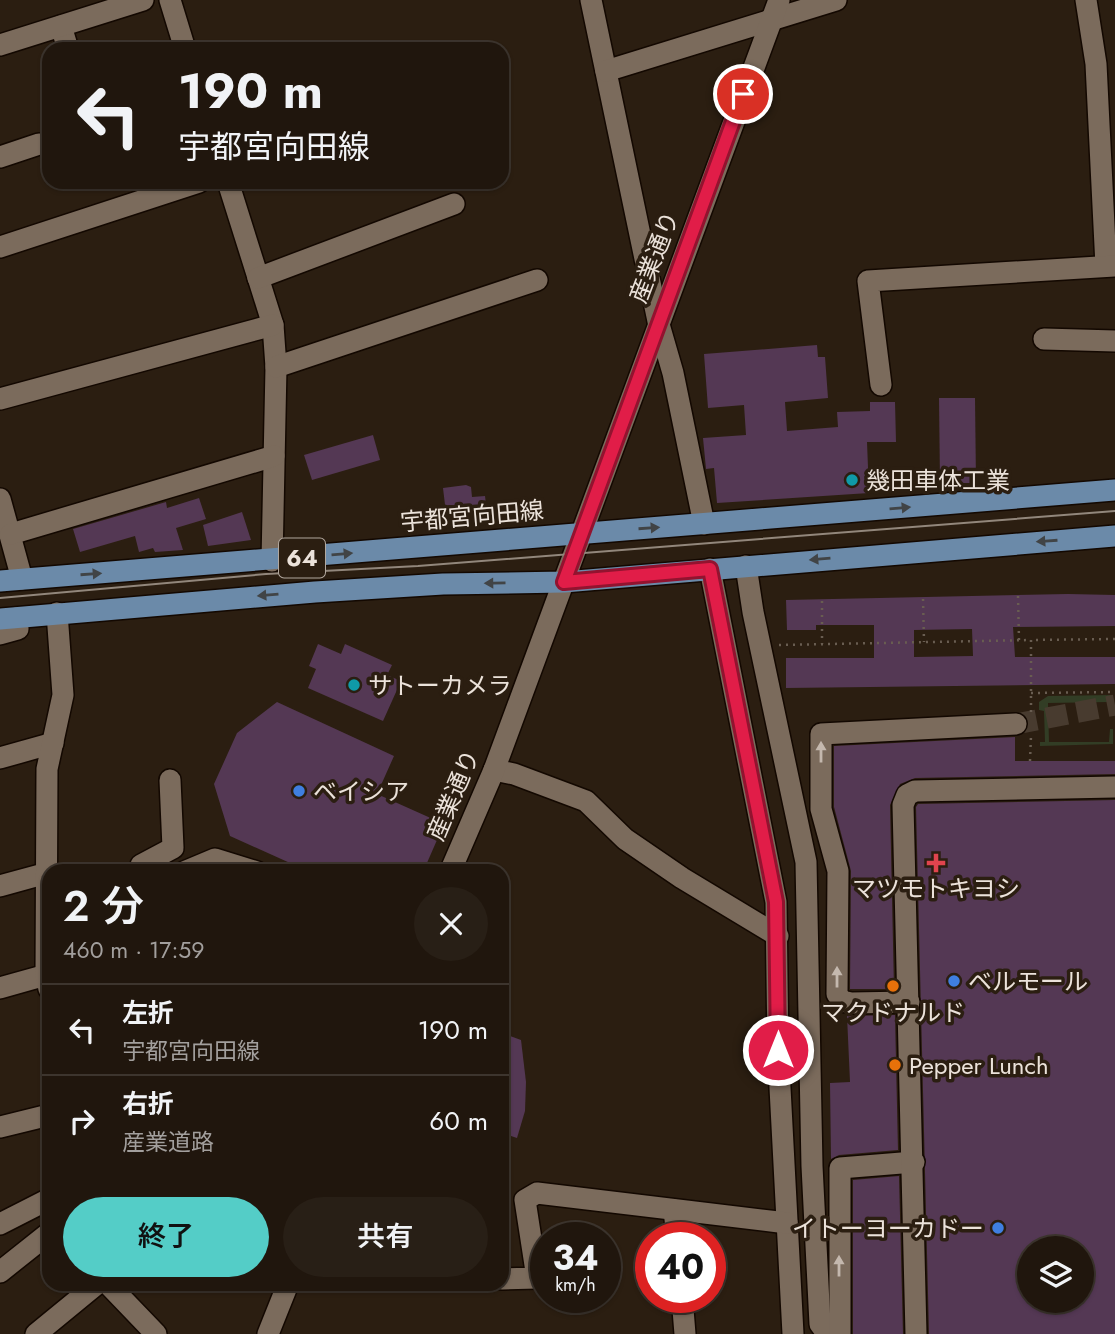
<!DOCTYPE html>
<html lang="ja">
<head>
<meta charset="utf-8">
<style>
  :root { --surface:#20160d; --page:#281f16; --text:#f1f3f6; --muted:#a29f9d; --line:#3d352e; --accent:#54cdc7 }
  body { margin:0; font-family:Jost,"Noto Sans JP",sans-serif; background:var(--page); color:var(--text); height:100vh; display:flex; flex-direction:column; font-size:26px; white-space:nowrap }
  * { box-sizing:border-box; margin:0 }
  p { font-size:23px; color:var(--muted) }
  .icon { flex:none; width:38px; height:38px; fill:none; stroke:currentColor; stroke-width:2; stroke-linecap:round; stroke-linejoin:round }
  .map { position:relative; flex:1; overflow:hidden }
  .panel { position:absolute; left:42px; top:864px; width:467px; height:427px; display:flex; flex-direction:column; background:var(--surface); border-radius:21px; box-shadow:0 2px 5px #0004,0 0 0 2px var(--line) }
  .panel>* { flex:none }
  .hud { position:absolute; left:42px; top:42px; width:467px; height:147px; border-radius:21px; box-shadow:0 2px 5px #0004,0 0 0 2px var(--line); background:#20160d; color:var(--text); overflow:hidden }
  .tools { position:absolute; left:1017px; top:1236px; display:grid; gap:14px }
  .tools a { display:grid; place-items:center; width:77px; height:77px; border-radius:50%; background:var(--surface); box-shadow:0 2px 5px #0004,0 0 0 2px var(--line); font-size:35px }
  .speed { position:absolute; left:530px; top:1222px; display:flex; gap:14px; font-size:35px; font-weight:700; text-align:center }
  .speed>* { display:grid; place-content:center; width:91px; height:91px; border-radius:50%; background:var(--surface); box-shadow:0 2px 5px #0004,0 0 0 2px var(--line); line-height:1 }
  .speed small { font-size:18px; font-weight:400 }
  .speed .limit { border:10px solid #d22; background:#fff; color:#111 }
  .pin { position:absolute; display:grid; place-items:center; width:60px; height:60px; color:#fff; margin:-30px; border:4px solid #fff; border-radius:50%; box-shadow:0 2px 7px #0007 }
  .me { position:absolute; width:77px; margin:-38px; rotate:0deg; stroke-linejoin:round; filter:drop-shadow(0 0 5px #0008) }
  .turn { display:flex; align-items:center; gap:24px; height:147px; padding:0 21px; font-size:32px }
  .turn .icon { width:91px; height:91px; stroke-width:2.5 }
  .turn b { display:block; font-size:49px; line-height:60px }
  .round { display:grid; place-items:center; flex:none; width:74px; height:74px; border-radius:37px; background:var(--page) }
  .head { display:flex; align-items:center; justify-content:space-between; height:119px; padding:0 21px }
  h1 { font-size:42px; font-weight:600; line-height:52px }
  .action { display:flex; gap:14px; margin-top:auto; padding:14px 21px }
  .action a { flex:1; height:80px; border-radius:42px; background:var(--accent); color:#111; font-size:28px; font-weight:600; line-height:80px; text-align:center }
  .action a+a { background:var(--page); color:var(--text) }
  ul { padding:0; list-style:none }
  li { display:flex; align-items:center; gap:21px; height:91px; padding:0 21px; border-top:2px solid var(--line) }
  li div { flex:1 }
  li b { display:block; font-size:26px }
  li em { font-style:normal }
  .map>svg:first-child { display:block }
  .green { fill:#323d25 }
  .building { fill:#543854; fill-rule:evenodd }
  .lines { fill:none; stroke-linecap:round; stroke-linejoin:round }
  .minor-tunnel { stroke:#483b2f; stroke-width:21; stroke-dasharray:21 10; stroke-linecap:butt }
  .minor-casing { stroke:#130801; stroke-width:24 }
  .major-casing { stroke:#130801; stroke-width:24 }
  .path { stroke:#695d51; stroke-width:2.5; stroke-dasharray:2 5; stroke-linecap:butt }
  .minor { stroke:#7b6b5c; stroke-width:21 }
  .major { stroke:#6b8aa9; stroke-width:21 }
  .tram { stroke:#92877c; stroke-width:2 }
  .oneway { fill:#414446 }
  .oneway2 { fill:#c4b8ae }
  .route-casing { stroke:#92132f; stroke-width:18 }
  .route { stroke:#e11d48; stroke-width:12 }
  .culture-dot { fill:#0f9aa8; stroke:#2b1e11; stroke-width:2.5 }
  .shop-dot { fill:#3f7fe0; stroke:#2b1e11; stroke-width:2.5 }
  .health-dot { fill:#e0444e; stroke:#2b1e11; stroke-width:2.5 }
  .food-dot { fill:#e8710a; stroke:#2b1e11; stroke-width:2.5 }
  .labels { text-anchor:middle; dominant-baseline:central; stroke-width:7; stroke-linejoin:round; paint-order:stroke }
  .shield { fill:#2b1e11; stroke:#b1a79e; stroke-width:2 }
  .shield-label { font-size:23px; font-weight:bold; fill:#ebe2da }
  .street-label { font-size:24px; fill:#ebe2da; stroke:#2b1e11 }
  .poi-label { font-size:24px; fill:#ebe2da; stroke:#2b1e11; text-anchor:start }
</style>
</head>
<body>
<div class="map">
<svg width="1115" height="1334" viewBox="0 0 1115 1334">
  <rect width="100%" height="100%" fill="#2b1e11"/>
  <path class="green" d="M1112 695V711H1109V702L1048 703 1049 742H1109L1110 729H1113V744L1040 746V742H1045L1044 711 1039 710V702L1048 696Z"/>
  <g class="building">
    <path d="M817 345 818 357H825L828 398 785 402 787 431 838 427 837 412 870 411V402H895L896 442H867L869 493 717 503 714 468 706 469 703 438 746 435 744 405 708 408 704 354Z"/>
    <path d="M939 398H975L976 483H940Z"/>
    <path d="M373 435 380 460 312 480 304 455Z"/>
    <path d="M466 485 471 487 472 497 485 496 488 521 472 522 471 510 446 513 443 488Z"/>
    <path d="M199 498 206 519 176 528 183 550 155 552 153 548 139 552 135 536 80 552 73 529 166 502 167 508Z"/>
    <path d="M242 512 251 540 208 546 203 525Z"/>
    <path d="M1068 594 1115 595V626L1013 627 1015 657H1115V684L786 688V658H874V625H816V630H787L786 600ZM972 629 973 656 914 657V630Z"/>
    <path d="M318 644 341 654 345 644 392 665 387 675 401 681 383 721 308 688 316 669 309 666Z"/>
    <path d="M277 702 394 756 377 794 444 824 423 872H310L230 836 214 784 237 733Z"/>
    <path d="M1015 737V761H1115V774L915 778 900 784 890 805 894 989H850L851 871 834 807V746Z"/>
    <path d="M1115 800V1334H929L916 807 918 804ZM1029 1248H1082V1300H1029Z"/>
    <path d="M895 1015 898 1150 839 1155 831 1159 830 1083 850 1082 847 1016Z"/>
    <path d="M502 1033 521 1040 526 1082 525 1111 517 1138 502 1133Z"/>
    <path d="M899 1176 903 1334H853V1180Z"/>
  </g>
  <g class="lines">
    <path class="minor-tunnel" d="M1016 724 1115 705"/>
    <defs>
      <g id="minor">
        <path d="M170 0 185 49"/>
        <path d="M591 0 658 321 673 373 704 524"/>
        <path d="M1086 0 1096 64 1106 266"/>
        <path d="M61 26 68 49"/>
        <path d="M0 45 143 0"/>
        <path d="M606 71 836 0"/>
        <path d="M0 157 39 144"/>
        <path d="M228 182 273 325 276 367 272 561"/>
        <path d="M0 247 199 182"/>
        <path d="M258 278 454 204"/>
        <path d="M1044 339 1115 341"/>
        <path d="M276 367 537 280"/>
        <path d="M881 385 868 281 1115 266"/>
        <path d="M0 399 273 325"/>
        <path d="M0 499 22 579"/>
        <path d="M11 534 274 456"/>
        <path d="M746 566 753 612 806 862 812 1166 820 1324 823 1328H831"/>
        <path d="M710 569 776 902 778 1050 793 1334"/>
        <path d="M0 634 18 629 16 618"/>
        <path d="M0 758 53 743"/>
        <path d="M494 770 514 774 586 801 625 839 682 878 778 936"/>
        <path d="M143 872 141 865 173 848 170 780"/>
        <path d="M184 872 215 859 257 872"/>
        <path d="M450 872 494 770 779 0"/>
        <path d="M0 886 47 873"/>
        <path d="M0 988 46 975"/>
        <path d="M49 989 46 975 47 769 63 695 57 613"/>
        <path d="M909 1002 851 1003 842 1001 837 994 838 871 821 809V734L1016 724"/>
        <path d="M0 1127 49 1115"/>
        <path d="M674 1210 677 1237"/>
        <path d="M0 1224 49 1199"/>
        <path d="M0 1272 49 1233"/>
        <path d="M502 1279 537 1278 525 1200 537 1193 787 1223"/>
        <path d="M108 1284 156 1334"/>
        <path d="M682 1297 685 1334"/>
        <path d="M36 1334 97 1284"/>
        <path d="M268 1334 288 1284"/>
        <path d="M840 1334V1168L914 1162"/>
        <path d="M916 1334 903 805 907 795 915 791 1115 787"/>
      </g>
      <g id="major">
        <path d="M0 581 1115 490"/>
        <path d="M0 619 315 592 443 584 564 582 1115 536"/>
      </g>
    </defs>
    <use href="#minor" class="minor-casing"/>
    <use href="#major" class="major-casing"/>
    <g class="path">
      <path d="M1018 596 1019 640"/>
      <path d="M923 599 924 642"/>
      <path d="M822 601V644"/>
      <path d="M779 645 1031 640"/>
      <path d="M1031 693 1115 692"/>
      <path d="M1031 712V640L1115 639"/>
      <path d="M1030 761 1031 736"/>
    </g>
    <use href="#minor" class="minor"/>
    <use href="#major" class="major"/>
    <path class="tram" d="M0 598 266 574 418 566 1115 511"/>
  </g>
  <defs><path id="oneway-solid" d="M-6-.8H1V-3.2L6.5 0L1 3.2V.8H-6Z" transform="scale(1.75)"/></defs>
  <g class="oneway">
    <use href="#oneway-solid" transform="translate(900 508) rotate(-5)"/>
    <use href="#oneway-solid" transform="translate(649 528) rotate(-4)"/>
    <use href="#oneway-solid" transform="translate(1047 541) rotate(176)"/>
    <use href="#oneway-solid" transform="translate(342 554) rotate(-5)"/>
    <use href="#oneway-solid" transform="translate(820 559) rotate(175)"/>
    <use href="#oneway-solid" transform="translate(91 574) rotate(-4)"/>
    <use href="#oneway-solid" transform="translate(495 583) rotate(179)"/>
    <use href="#oneway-solid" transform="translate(268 595) rotate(175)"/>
  </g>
  <g class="oneway2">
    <use href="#oneway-solid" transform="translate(821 752) rotate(-90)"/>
    <use href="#oneway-solid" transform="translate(837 977) rotate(-90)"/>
    <use href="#oneway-solid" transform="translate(839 1266) rotate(-90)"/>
  </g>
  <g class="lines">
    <defs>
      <path id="route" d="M743 94 564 582 710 569 776 902 778 1050"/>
    </defs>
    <use href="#route" class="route-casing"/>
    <use href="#route" class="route"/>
  </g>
  <g class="culture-dot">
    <circle cx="852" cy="480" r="7"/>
    <circle cx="354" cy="685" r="7"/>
  </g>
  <g class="shop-dot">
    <circle cx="299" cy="791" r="7"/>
    <circle cx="954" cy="981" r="7"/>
    <circle cx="998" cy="1228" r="7"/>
  </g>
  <path class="health-dot" d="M932.5 852.5h7v7h7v7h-7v7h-7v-7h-7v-7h7z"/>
  <g class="food-dot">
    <circle cx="893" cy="986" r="7"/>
    <circle cx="895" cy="1065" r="7"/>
  </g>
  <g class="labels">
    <rect class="shield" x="279" y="538.5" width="46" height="39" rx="5"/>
    <g class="shield-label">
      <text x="302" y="558">64</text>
    </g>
    <g class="street-label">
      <text transform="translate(654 257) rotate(-69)">産業通り</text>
      <text transform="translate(472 516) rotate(-5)">宇都宮向田線</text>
      <text transform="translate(453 795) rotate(-67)">産業通り</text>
    </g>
    <g class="poi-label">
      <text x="866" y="480">幾田車体工業</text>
      <text x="368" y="685">サトーカメラ</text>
      <text x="313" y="791">ベイシア</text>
      <text x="936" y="888" text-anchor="middle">マツモトキヨシ</text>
      <text x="968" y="981">ベルモール</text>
      <text x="893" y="1012" text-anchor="middle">マクドナルド</text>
      <text x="909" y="1065">Pepper Lunch</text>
      <text x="984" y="1228" text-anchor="end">イトーヨーカドー</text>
    </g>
  </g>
</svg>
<div class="tools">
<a><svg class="icon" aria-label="layers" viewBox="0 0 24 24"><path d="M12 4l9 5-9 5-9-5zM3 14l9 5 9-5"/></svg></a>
</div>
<div class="speed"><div>34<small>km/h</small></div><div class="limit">40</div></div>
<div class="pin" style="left:743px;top:94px;background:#d93025"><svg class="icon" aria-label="arrive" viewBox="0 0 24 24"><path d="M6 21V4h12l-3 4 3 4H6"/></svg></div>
<svg class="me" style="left:778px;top:1050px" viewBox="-20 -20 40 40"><circle r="17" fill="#e11d48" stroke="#fff" stroke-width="3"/><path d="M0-11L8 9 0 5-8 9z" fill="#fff"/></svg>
<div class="hud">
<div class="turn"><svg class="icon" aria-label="left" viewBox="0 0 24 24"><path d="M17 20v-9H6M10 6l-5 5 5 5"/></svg><div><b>190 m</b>宇都宮向田線</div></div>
</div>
<section class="panel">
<div class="head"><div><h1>2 分</h1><p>460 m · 17:59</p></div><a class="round"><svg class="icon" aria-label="close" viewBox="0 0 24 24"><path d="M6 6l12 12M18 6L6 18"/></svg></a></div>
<ul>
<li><svg class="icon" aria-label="left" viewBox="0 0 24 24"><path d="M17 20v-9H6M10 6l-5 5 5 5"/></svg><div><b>左折</b><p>宇都宮向田線</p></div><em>190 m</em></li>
<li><svg class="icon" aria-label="right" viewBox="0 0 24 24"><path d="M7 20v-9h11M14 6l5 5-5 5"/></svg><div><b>右折</b><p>産業道路</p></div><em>60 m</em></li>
</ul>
<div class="action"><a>終了</a><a>共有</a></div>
</section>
</div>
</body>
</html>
